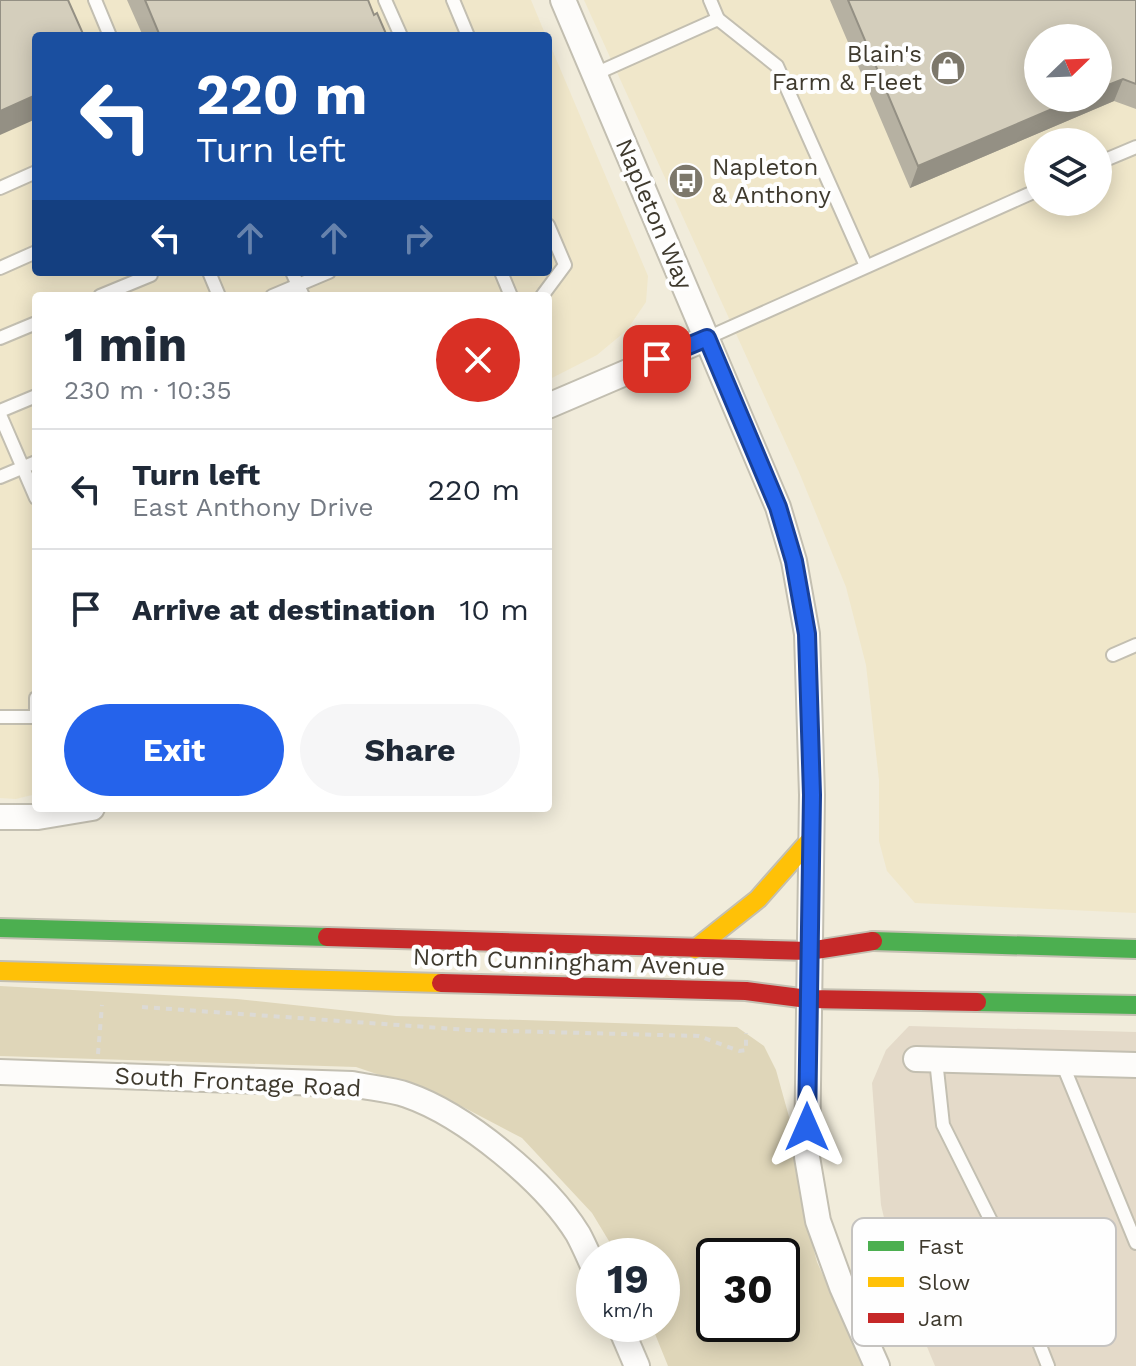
<!DOCTYPE html>
<html lang="en">
<head>
<meta charset="utf-8">
<style>
  :root { --surface:#fff; --page:#f6f6f7; --text:#1f2937; --muted:#747a83; --line:#e0e1e3; --accent:#2563eb }
  body { margin:0; font-family:"Work Sans",sans-serif; background:var(--page); color:var(--text); height:100vh; display:flex; flex-direction:column; font-size:30px; white-space:nowrap }
  * { box-sizing:border-box; margin:0 }
  p { font-size:26px; color:var(--muted) }
  .icon { flex:none; width:44px; height:44px; fill:none; stroke:currentColor; stroke-width:2; stroke-linecap:round; stroke-linejoin:round }
  .map { position:relative; flex:1; overflow:hidden }
  .panel { position:absolute; left:32px; top:292px; width:520px; height:520px; display:flex; flex-direction:column; background:var(--surface); border-radius:8px; box-shadow:0 4px 20px #0003 }
  .panel>* { flex:none }
  .hud { position:absolute; left:32px; top:32px; width:520px; height:244px; border-radius:8px; box-shadow:0 4px 20px #0003; background:#1a4fa0; color:#fff; overflow:hidden }
  .needle { width:52px; rotate:67deg }
  .tools { position:absolute; left:1024px; top:24px; display:grid; gap:16px }
  .tools a { display:grid; place-items:center; width:88px; height:88px; border-radius:50%; background:var(--surface); box-shadow:0 4px 20px #0003; font-size:40px }
  .speed { position:absolute; left:576px; top:1238px; display:flex; gap:16px; font-size:40px; font-weight:700; text-align:center }
  .speed>* { display:grid; place-content:center; width:104px; height:104px; border-radius:50%; background:var(--surface); box-shadow:0 4px 20px #0003; line-height:1 }
  .speed small { font-size:20px; font-weight:400 }
  .speed .limit { border:4px solid #111; border-radius:12px; background:#fff; color:#111 }
  .pin { position:absolute; display:grid; place-items:center; width:68px; height:68px; color:#fff; margin:-34px; border-radius:16px; box-shadow:0 4px 12px #0006 }
  .me { position:absolute; width:88px; margin:-44px; rotate:0deg; stroke-linejoin:round; filter:drop-shadow(0 0 6px #0008) }
  .turn { display:flex; align-items:center; gap:28px; height:168px; padding:0 32px; font-size:36px }
  .turn .icon { width:104px; height:104px; stroke-width:2.5 }
  .turn b { display:block; font-size:56px; line-height:68px }
  .lanes { display:flex; align-items:center; height:76px; padding:0 32px; background:#0003; justify-content:center; gap:40px; direction:ltr }
  .lanes .off { opacity:.35 }
  .round { display:grid; place-items:center; flex:none; width:84px; height:84px; border-radius:42px; background:var(--page) }
  .summary { display:flex; align-items:center; justify-content:space-between; height:136px; padding:0 32px }
  h1 { font-size:48px; font-weight:700; line-height:60px }
  .action { display:flex; gap:16px; margin-top:auto; padding:16px 32px }
  .action a { flex:1; height:92px; border-radius:48px; background:var(--accent); color:#fff; font-size:32px; font-weight:700; line-height:92px; text-align:center }
  .action a+a { background:var(--page); color:var(--text) }
  ul { padding:0; list-style:none }
  li { display:flex; align-items:center; gap:24px; height:120px; padding:0 32px; border-top:2px solid var(--line) }
  li div { flex:1 }
  li b { display:block; font-size:30px }
  li em { font-style:normal }
  .map>svg:first-child { display:block }
  .built { fill:#f0e7ca; fill-rule:evenodd }
  .industrial { fill:#e4dac9 }
  .green { fill:#dfd6b9; fill-rule:evenodd }
  .lines { fill:none; stroke-linecap:round; stroke-linejoin:round }
  .lane-casing { stroke:#c3bfb1; stroke-width:16 }
  .street-casing { stroke:#c3bfb1; stroke-width:28 }
  .fast-casing { stroke:#c3bfb1; stroke-width:22 }
  .slow-casing { stroke:#c3bfb1; stroke-width:22 }
  .jam-casing { stroke:#c3bfb1; stroke-width:22 }
  .path { stroke:#dcdad5; stroke-width:4; stroke-dasharray:6 6; stroke-linecap:butt }
  .lane { stroke:#fdfcfa; stroke-width:12 }
  .street { stroke:#fdfcfa; stroke-width:24 }
  .fast { stroke:#4caf50; stroke-width:18 }
  .slow { stroke:#ffc107; stroke-width:18 }
  .jam { stroke:#c62828; stroke-width:18 }
  .wall { fill:#b6b1a2 }
  .shaded-wall { fill:#949084 }
  .building { fill:#d4cebc; stroke:#949084; stroke-width:2 }
  .route-casing { stroke:#184099; stroke-width:20 }
  .route { stroke:#2563eb; stroke-width:14 }
  .labels { text-anchor:middle; dominant-baseline:central; stroke-width:8; stroke-linejoin:round; paint-order:stroke }
  .poi-label { font-size:24px; fill:#3f3a2e; stroke:#fefefe; text-anchor:end }
  .street-label { font-size:24px; fill:#3f3a2e; stroke:#fefefe }
  .key { fill:#fefefe; stroke:#c5c3c0; stroke-width:2 }
  .key-label { font-size:22px; fill:#3f3a2e }
</style>
</head>
<body>
<div class="map">
<svg width="1136" height="1366" viewBox="0 0 1136 1366">
  <rect width="100%" height="100%" fill="#f1ecdb"/>
  <g class="built">
    <path d="M0 0H531L546 36H36V272H548V40L648 276 646 302 627 330 597 355 548 380V296H36V794L16 799 0 798Z"/>
    <path d="M584 0H1136V913L915 903 887 871 879 841V780L866 665 846 587 799 472ZM1038 38H1098V98H1038ZM1038 142H1098V202H1038Z"/>
  </g>
  <path class="industrial" d="M909 1026 1136 1032V1366H935L898 1277 881 1205 872 1083 886 1050Z"/>
  <path class="green" d="M0 986 237 999 396 1016 737 1027 764 1046 776 1070 791 1124 800 1197 817 1262 864 1366H668L651 1324H662V1256H618L592 1213 522 1138 442 1096 356 1067 0 1056ZM714 1256H782V1324H714Z"/>
  <g class="lines">
    <defs>
      <g id="lane">
        <path d="M95 0 110 36"/>
        <path d="M385 0 401 36"/>
        <path d="M453 0 468 36"/>
        <path d="M710 0 718 19"/>
        <path d="M595 74 718 19 777 66 866 266"/>
        <path d="M1098 163 1136 147"/>
        <path d="M0 188 36 172"/>
        <path d="M0 268 36 252"/>
        <path d="M209 272 219 296"/>
        <path d="M292 272 303 296"/>
        <path d="M501 272 511 296"/>
        <path d="M100 296 151 275 150 272"/>
        <path d="M272 296 329 272"/>
        <path d="M542 296 565 265 548 225"/>
        <path d="M0 338 36 323"/>
        <path d="M707 338 1038 190"/>
        <path d="M0 411 36 396"/>
        <path d="M0 415 36 498"/>
        <path d="M0 477 36 462"/>
        <path d="M1113 655 1136 645"/>
        <path d="M0 717H36"/>
        <path d="M36 717V698"/>
        <path d="M936 1060 943 1125 991 1221 1048 1366"/>
        <path d="M1062 1063 1136 1243"/>
      </g>
      <g id="street">
        <path d="M563 0 778 507 794 561 807 634 812 795 807 1157 818 1221 842 1287 877 1366"/>
        <path d="M548 406 707 338"/>
        <path d="M0 817H38L92 808"/>
        <path d="M916 1059 1136 1065"/>
        <path d="M0 1072 352 1084C370 1088 390 1089 407 1095 465 1115 546 1182 578 1234 584 1245 589 1257 594 1268"/>
        <path d="M619 1324 637 1366"/>
      </g>
      <g id="fast">
        <path d="M0 928 327 937"/>
        <path d="M873 941 1136 949"/>
        <path d="M977 1002 1136 1005"/>
      </g>
      <g id="slow">
        <path d="M695 949 758 899 811 839"/>
        <path d="M0 971 441 983"/>
      </g>
      <g id="jam">
        <path d="M327 937 809 951 873 941"/>
        <path d="M441 983 746 991 808 999 977 1002"/>
      </g>
    </defs>
    <use href="#lane" class="lane-casing"/>
    <use href="#street" class="street-casing"/>
    <use href="#fast" class="fast-casing"/>
    <use href="#slow" class="slow-casing"/>
    <use href="#jam" class="jam-casing"/>
    <g class="path">
      <path d="M142 1007 469 1030 699 1036 739 1051 746 1050V1033"/>
      <path d="M98 1054 102 1005"/>
    </g>
    <use href="#lane" class="lane"/>
    <use href="#street" class="street"/>
    <use href="#fast" class="fast"/>
    <use href="#slow" class="slow"/>
    <use href="#jam" class="jam"/>
  </g>
  <g class="wall">
    <path d="M127 0H368L374 15 387 36H143Z"/>
    <path d="M830 0H1136V109L1114 101 910 188Z"/>
  </g>
  <g class="shaded-wall">
    <path d="M1123 79 1114 101 910 188 918 166 1078 98H1098V89Z"/>
    <path d="M36 95V119L0 135V111Z"/>
  </g>
  <g class="building">
    <path d="M0 0H68L84 36H36V95L0 111Z"/>
    <path d="M145 0H368L374 15 377 13 387 36H160Z"/>
    <path d="M848 0H1136V84L1123 79 1098 89V38H1038V98H1078L918 166Z"/>
  </g>
  <g class="lines">
    <defs>
      <path id="route" d="M657 359 707 338 778 507 794 561 807 634 812 795 807 1127"/>
    </defs>
    <use href="#route" class="route-casing"/>
    <use href="#route" class="route"/>
  </g>
  <defs>
    <symbol id="shop-disc" viewBox="-11 -11 22 22"><circle r="9.5" fill="#7d786b" stroke="#fefefe"/><path d="M-5-2.5h2.3a2.7 3.5 0 0 1 5.4 0H5L5.5 6h-11ZM-1.5-2.5h3a1.5 2.3 0 0 0-3 0Z" fill="#fff"/></symbol>
    <symbol id="bus-disc" viewBox="-11 -11 22 22"><circle r="9.5" fill="#7d786b" stroke="#fefefe"/><path d="M-5-6H5V4H4V6H2V4H-2V6H-4V4H-5ZM-3.5-4V0h7V-4ZM-3.5 1.2v1.5H-2V1.2ZM2 1.2v1.5H3.5V1.2Z" fill="#fff"/></symbol>
  </defs>
  <g fill-rule="evenodd">
    <use href="#shop-disc" x="928" y="48" width="40" height="40"/>
    <use href="#bus-disc" x="666" y="161" width="40" height="40"/>
  </g>
  <g class="labels">
    <g class="poi-label">
      <text x="922" y="54">Blain's<tspan x="922" dy="28">Farm &amp; Fleet</tspan></text>
      <text x="712" y="167" text-anchor="start">Napleton<tspan x="712" dy="28">&amp; Anthony</tspan></text>
    </g>
    <g class="street-label">
      <text transform="translate(654 214) rotate(67)">Napleton Way</text>
      <text transform="translate(569 962) rotate(2)">North Cunningham Avenue</text>
      <text transform="translate(238 1082) rotate(3)">South Frontage Road</text>
    </g>
  </g>
  <rect x="852" y="1218" width="264" height="128" rx="12" class="key"/>
  <rect x="868" y="1241" width="36" height="10" fill="#4caf50"/>
  <rect x="868" y="1277" width="36" height="10" fill="#ffc107"/>
  <rect x="868" y="1313" width="36" height="10" fill="#c62828"/>
  <g class="key-label">
    <text x="918" y="1254">Fast</text>
    <text x="918" y="1290">Slow</text>
    <text x="918" y="1326">Jam</text>
  </g>
</svg>
<div class="tools">
<a><svg class="needle" viewBox="-14 -14 28 28"><path d="M0-13l5 13h-10z" fill="#e53935"/><path d="M0 13l5-13h-10z" fill="#747a83"/></svg></a>
<a><svg class="icon" aria-label="layers" viewBox="0 0 24 24"><path d="M12 4l9 5-9 5-9-5zM3 14l9 5 9-5"/></svg></a>
</div>
<div class="speed"><div>19<small>km/h</small></div><div class="limit">30</div></div>
<div class="pin" style="left:657px;top:359px;background:#d93025"><svg class="icon" aria-label="arrive" viewBox="0 0 24 24"><path d="M6 21V4h12l-3 4 3 4H6"/></svg></div>
<svg class="me" style="left:807px;top:1127px" viewBox="-20 -20 40 40"><path d="M0-17L14 15 0 8-14 15z" fill="#2563eb" stroke="#fff" stroke-width="4"/></svg>
<div class="hud">
<div class="turn"><svg class="icon" aria-label="left" viewBox="0 0 24 24"><path d="M17 20v-9H6M10 6l-5 5 5 5"/></svg><div><b>220 m</b>Turn left</div></div>
<div class="lanes"><svg class="icon" aria-label="left" viewBox="0 0 24 24"><path d="M17 20v-9H6M10 6l-5 5 5 5"/></svg><svg class="icon off" aria-label="ahead" viewBox="0 0 24 24"><path d="M12 20V5M6 11l6-6 6 6"/></svg><svg class="icon off" aria-label="ahead" viewBox="0 0 24 24"><path d="M12 20V5M6 11l6-6 6 6"/></svg><svg class="icon off" aria-label="right" viewBox="0 0 24 24"><path d="M7 20v-9h11M14 6l5 5-5 5"/></svg></div>
</div>
<section class="panel">
<div class="summary"><div><h1>1 min</h1><p>230 m · 10:35</p></div><a class="round" style="background:#d93025;color:#fff"><svg class="icon" aria-label="close" viewBox="0 0 24 24"><path d="M6 6l12 12M18 6L6 18"/></svg></a></div>
<ul>
<li><svg class="icon" aria-label="left" viewBox="0 0 24 24"><path d="M17 20v-9H6M10 6l-5 5 5 5"/></svg><div><b>Turn left</b><p>East Anthony Drive</p></div><em>220 m</em></li>
<li><svg class="icon" aria-label="arrive" viewBox="0 0 24 24"><path d="M6 21V4h12l-3 4 3 4H6"/></svg><div><b>Arrive at destination</b></div><em>10 m</em></li>
</ul>
<div class="action"><a>Exit</a><a>Share</a></div>
</section>
</div>
</body>
</html>
